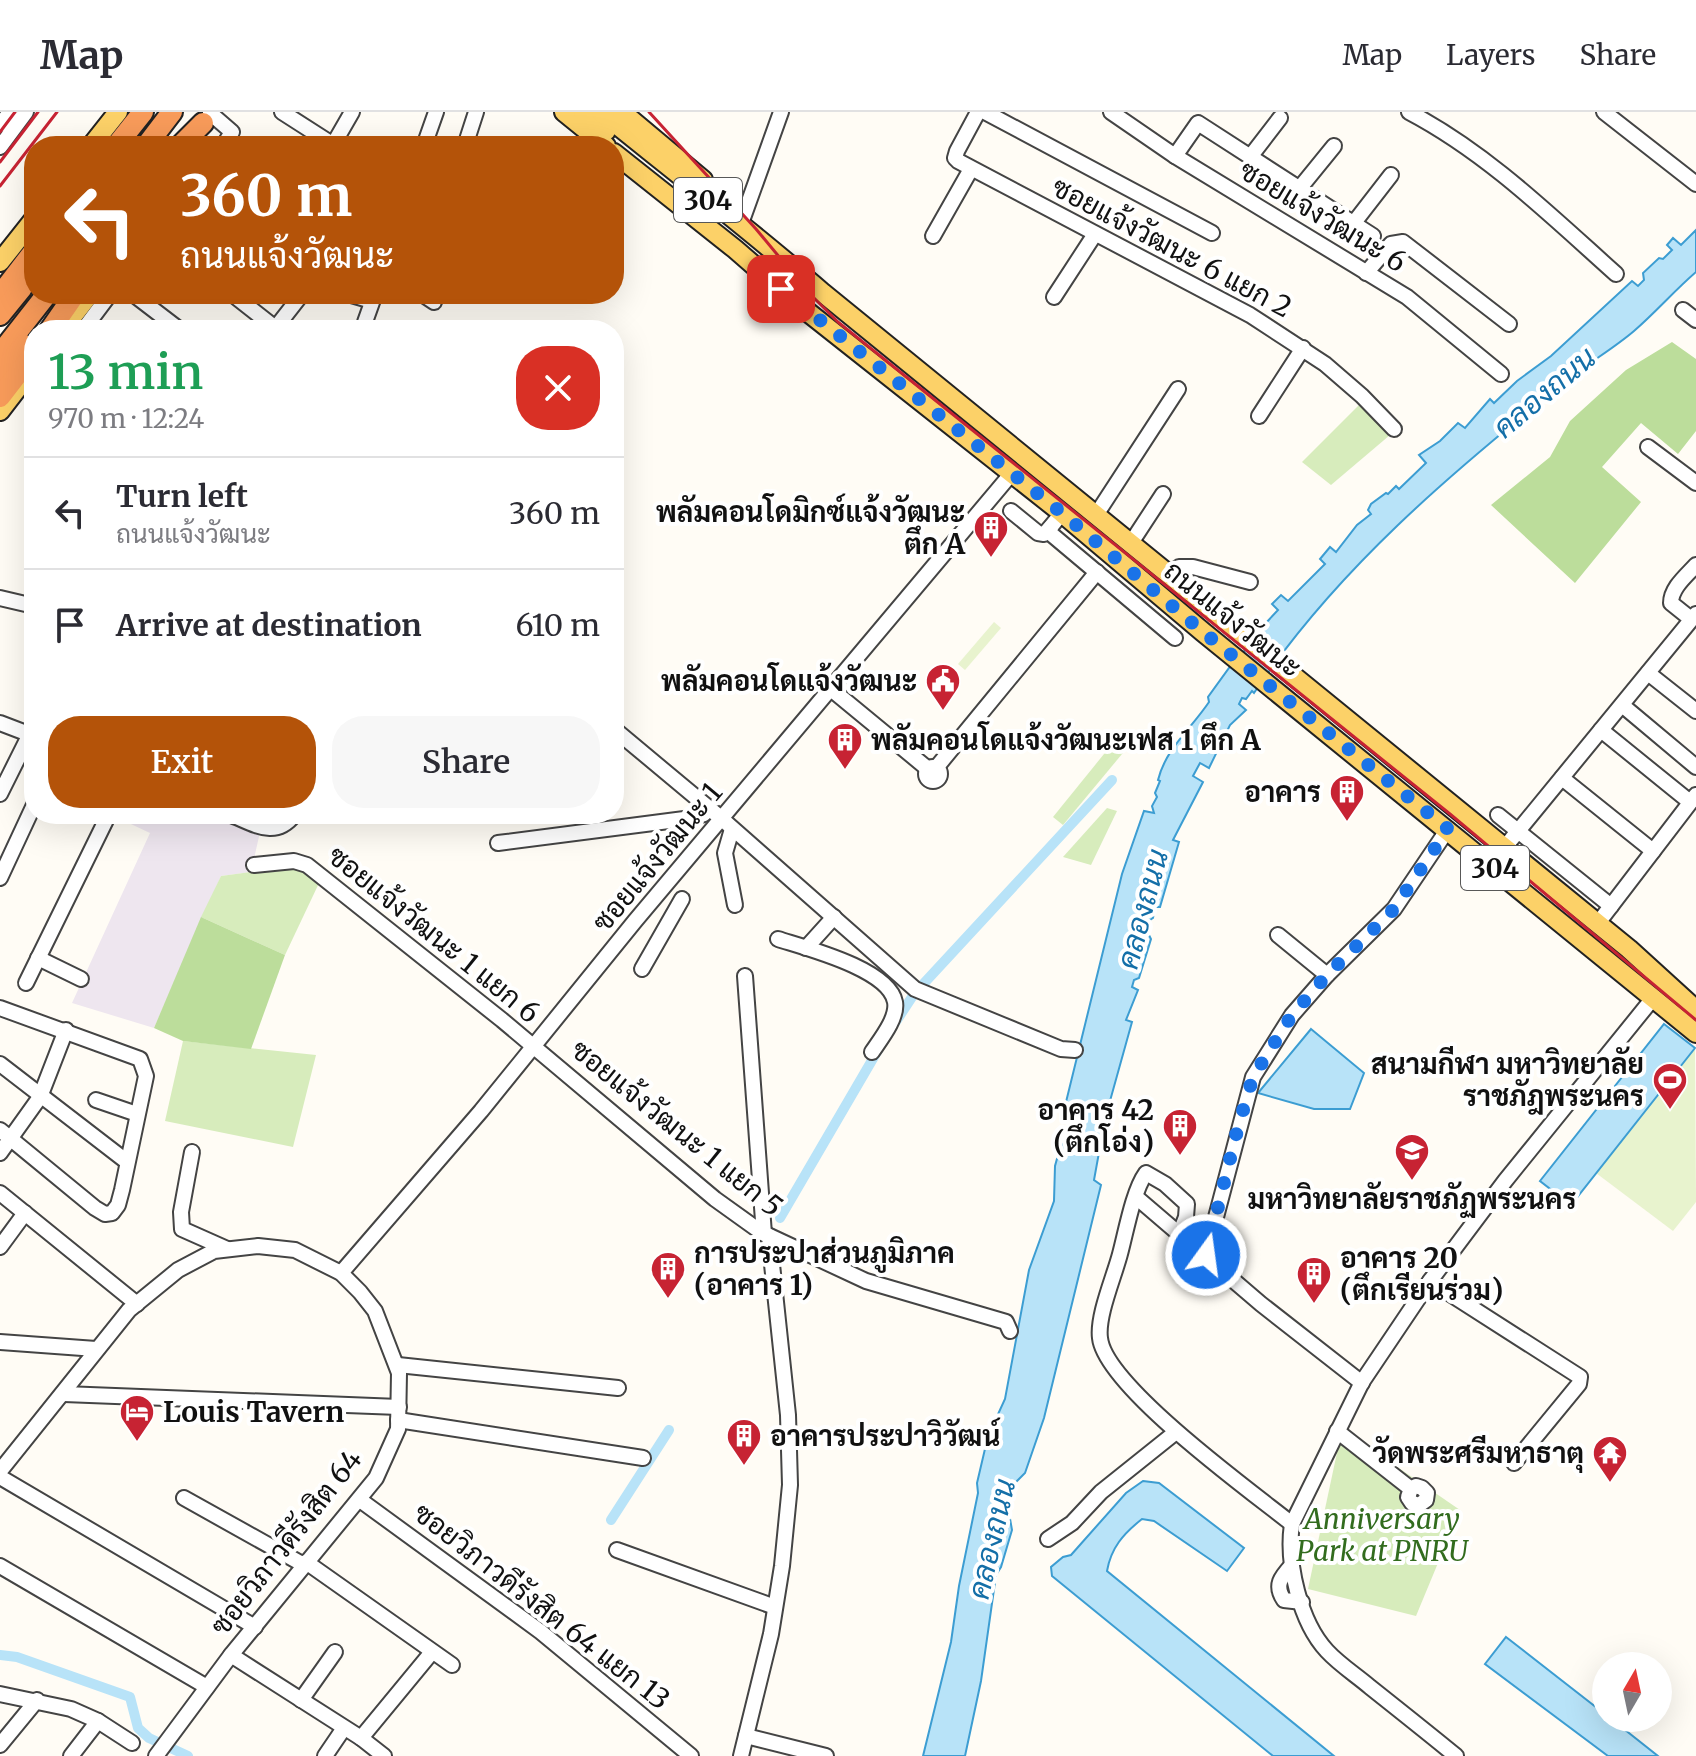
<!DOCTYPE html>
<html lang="en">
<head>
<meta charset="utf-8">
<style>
  :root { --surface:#fff; --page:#f7f7f7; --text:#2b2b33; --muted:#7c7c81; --line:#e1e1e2; --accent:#b45309 }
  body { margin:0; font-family:Merriweather,Sarabun,serif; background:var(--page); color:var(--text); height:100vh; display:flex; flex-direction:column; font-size:30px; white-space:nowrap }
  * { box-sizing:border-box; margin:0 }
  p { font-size:26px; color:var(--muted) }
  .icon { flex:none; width:44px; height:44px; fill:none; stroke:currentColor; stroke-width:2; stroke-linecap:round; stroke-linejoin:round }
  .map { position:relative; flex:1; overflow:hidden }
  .drawer { position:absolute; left:24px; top:208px; width:600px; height:504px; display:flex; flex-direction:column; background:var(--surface); border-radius:32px; box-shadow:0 8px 32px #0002 }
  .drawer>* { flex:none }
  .banner { position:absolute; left:24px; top:24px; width:600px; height:168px; border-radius:32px; box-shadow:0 8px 32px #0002; background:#b45309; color:#fff; overflow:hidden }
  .needle { width:52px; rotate:9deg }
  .buttons { position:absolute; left:1592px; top:1540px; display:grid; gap:16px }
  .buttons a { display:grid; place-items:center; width:80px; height:80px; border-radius:50%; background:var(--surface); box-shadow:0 8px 32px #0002; font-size:40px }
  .pin { position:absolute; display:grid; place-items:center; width:68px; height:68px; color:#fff; margin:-34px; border-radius:16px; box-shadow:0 4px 12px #0006 }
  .me { position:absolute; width:88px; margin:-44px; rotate:14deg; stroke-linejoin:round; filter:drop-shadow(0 0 6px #0008) }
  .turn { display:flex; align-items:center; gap:28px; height:168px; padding:0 24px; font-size:36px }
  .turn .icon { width:104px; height:104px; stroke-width:2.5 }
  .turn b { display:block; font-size:56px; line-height:68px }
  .round { display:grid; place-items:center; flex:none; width:84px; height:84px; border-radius:32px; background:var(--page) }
  .overview { display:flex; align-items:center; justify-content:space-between; height:136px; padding:0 24px }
  h1 { font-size:48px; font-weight:600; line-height:60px; color:#1e9e55 }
  .primary-button { display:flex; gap:16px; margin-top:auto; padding:16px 24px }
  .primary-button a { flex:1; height:92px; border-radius:32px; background:var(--accent); color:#fff; font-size:32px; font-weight:600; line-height:92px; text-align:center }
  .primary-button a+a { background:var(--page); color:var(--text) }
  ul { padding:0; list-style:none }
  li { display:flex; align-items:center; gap:24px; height:112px; padding:0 24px; border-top:2px solid var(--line) }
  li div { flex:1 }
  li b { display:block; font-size:30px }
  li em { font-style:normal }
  header { display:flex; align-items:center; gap:48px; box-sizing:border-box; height:112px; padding:0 40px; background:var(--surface); border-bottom:2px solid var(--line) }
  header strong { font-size:38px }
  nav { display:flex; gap:44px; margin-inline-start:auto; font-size:28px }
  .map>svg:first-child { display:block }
  .industrial { fill:#eee6ef }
  .green { fill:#d7ecbc }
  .forest { fill:#bcdd9b }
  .pitch { fill:#e8f3ce }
  .water { fill:#b8e3f8; stroke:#3c9dd2; stroke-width:2 }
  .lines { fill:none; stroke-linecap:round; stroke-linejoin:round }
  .canal { stroke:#b8e3f8; stroke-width:10 }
  .minor-casing { stroke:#444; stroke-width:18 }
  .major-casing { stroke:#222; stroke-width:22 }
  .highway-casing { stroke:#222; stroke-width:24 }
  .minor { stroke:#fff; stroke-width:14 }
  .major { stroke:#fcd168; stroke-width:18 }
  .highway { stroke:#f89b5a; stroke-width:20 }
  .rail { stroke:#c72333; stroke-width:3 }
  .route { stroke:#1a73e8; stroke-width:14; stroke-dasharray:0 25.2 }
  .labels { text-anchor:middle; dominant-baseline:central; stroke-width:8; stroke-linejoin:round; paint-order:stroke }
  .shield { fill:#fff; stroke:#585858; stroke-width:2 }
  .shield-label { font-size:26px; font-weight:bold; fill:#111 }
  .street-label { font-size:28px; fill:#111; stroke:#fff }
  .poi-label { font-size:28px; font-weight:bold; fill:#111; stroke:#fff; text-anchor:end }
  .park-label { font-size:28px; font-style:italic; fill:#326c1e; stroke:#fff }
  .water-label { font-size:30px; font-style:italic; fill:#146fa8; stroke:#fff }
</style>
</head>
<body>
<header>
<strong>Map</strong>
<nav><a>Map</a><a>Layers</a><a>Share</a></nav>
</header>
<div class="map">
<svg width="1696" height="1644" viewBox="0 0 1696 1644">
  <rect width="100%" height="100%" fill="#fffcf5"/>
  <path class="industrial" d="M118 702H215L260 720 251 760 221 764 154 916 72 891 150 721 116 705Z"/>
  <g class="green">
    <path d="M1360 292 1390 323 1331 373 1302 350Z"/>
    <path d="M1121 621 1132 630 1063 713 1053 705Z"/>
    <path d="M1107 696 1117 699 1091 753 1063 745Z"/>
    <path d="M296 754 320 769 285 843 201 805 221 764Z"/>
    <path d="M183 929 316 943 293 1035 165 1009Z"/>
    <path d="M1342 1317 1460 1398 1416 1504 1308 1477Z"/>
  </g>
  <g class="forest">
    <path d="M1672 230 1696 247V319L1678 342 1641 311 1602 355 1641 390 1575 471 1491 393 1550 345 1570 309 1626 258Z"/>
    <path d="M201 805 285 843 251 937 183 929 154 916Z"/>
  </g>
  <g class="pitch">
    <path d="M994 510 1001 516 965 558 958 552Z"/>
    <path d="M1695 936 1696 1090 1673 1119 1596 1061Z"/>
  </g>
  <g class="water">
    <path d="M1696 118V160C1674 179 1656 200 1634 219 1613 237 1588 251 1566 269 1452 360 1336 458 1254 581L1252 579 1246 587 1242 586 1239 592 1246 598 1230 613 1209 656 1200 651 1193 664 1203 670 1173 728 1179 730 1160 795H1155L1153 806 1147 810 1146 817 1151 827 1139 866 1134 868 1132 875 1138 878 1126 908 1132 910 1098 1032 1100 1035 1094 1068 1101 1073 1044 1306 1025 1361 1015 1371 1009 1401 1012 1418 1001 1455 996 1463 981 1569 965 1644H923L951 1530 959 1474 978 1381 977 1371 988 1324 1005 1287 1029 1158 1054 1089 1055 1054 1060 1036 1066 1028 1073 1002 1066 990 1122 762 1144 699 1154 701 1152 694 1157 685 1155 681 1160 669 1158 668C1166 636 1191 617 1209 590L1208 585 1229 556 1266 515 1264 513 1278 498 1272 492 1281 483 1288 489 1325 452 1320 447 1330 435 1336 440 1357 413 1371 402 1368 398 1371 392 1386 381 1388 382 1396 374 1399 377 1426 351 1419 343 1440 329 1458 311 1465 316 1490 287 1494 291 1517 269 1551 244 1632 169 1638 174 1644 168 1643 161 1659 146 1663 147 1672 138 1667 133 1673 126 1681 133Z"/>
    <path d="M1664 912 1695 936 1571 1093 1540 1069Z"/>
    <path d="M1311 917 1364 961 1350 997H1314L1258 981Z"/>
    <path d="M1143 1369 1159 1371 1244 1436 1227 1459 1154 1409 1142 1407C1123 1422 1111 1436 1107 1459L1334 1644H1273L1052 1464 1051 1455 1063 1445 1071 1443 1126 1381Z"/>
    <path d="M1506 1525 1606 1603V1606H1610L1658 1644H1608L1485 1552Z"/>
  </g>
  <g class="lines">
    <g class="canal">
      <path d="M895 911 914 882 1112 668"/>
      <path d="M780 1106 878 938"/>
      <path d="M611 1408 669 1318"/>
      <path d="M0 1543 17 1545 130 1585 138 1616 149 1626 188 1644"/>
    </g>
    <defs>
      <g id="minor">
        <path d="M282 0 335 34"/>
        <path d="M978 0 957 39 955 46 958 49 1250 203 1325 252 1362 284 1394 317"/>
        <path d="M985 0 1212 121"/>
        <path d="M1111 0 1175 44 1407 185 1501 262"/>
        <path d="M1409 0C1487 41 1550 103 1616 162"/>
        <path d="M1604 0 1696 72"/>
        <path d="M210 1 232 20 223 34"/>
        <path d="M0 13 10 0"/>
        <path d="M333 33 352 0"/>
        <path d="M424 34 436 0"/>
        <path d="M465 34 476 0"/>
        <path d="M0 35 26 0"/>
        <path d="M1175 44 1198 11 1373 124"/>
        <path d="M1250 45 1280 6"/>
        <path d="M1299 77 1334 34"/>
        <path d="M743 106 781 0"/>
        <path d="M1353 112 1391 63"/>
        <path d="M933 124 971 57"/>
        <path d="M1366 161 1391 132 1403 130 1509 212"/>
        <path d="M133 182 180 218"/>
        <path d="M232 182 278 218"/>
        <path d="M348 182 372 189"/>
        <path d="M422 182 434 190"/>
        <path d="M1054 185 1095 122"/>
        <path d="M1683 198 1696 208"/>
        <path d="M365 210 375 182"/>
        <path d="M83 218 110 182"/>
        <path d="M274 218 302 182"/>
        <path d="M1259 304 1303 236"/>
        <path d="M1648 335 1696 371"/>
        <path d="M1011 399 1038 421 1044 422 1051 415"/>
        <path d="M1062 401 1049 417 1050 421 1175 526"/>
        <path d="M1096 403 1178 277"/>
        <path d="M1131 431 1163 382"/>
        <path d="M1171 463 1179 455H1193L1250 470"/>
        <path d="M0 486 34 494"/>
        <path d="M1691 507 1671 491C1671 476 1686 464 1696 453"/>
        <path d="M1648 561 1696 599"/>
        <path d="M831 577 928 657"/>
        <path d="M1622 593 1696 655"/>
        <path d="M0 611 34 624"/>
        <path d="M614 617 722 707 915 877 1061 937 1075 938"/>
        <path d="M1601 618 1690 690"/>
        <circle cx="933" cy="662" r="7"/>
        <path d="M936 656 1097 460"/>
        <path d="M1562 666 1653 739"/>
        <path d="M0 682 30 622"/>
        <path d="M229 702C255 712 275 728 295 702"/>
        <path d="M1498 703 1611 794"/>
        <path d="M732 717 725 741 735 793"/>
        <path d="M498 731 692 706 704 702 709 696"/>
        <path d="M1505 735 1696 502"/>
        <path d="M254 753 294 749 307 753 502 908 715 1087 761 1120 866 1169 1006 1210 1010 1219"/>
        <path d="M0 766 34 693"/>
        <path d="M1598 811 1696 683"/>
        <path d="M1278 823 1327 863"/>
        <path d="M778 827C806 836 889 857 895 890 898 906 880 928 872 940"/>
        <path d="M806 836 834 805"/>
        <path d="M38 846 81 867"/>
        <path d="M642 857 682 787"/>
        <path d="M745 864 764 1122"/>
        <path d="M26 871 109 702"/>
        <path d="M0 896 140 947 146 964 122 1078 118 1093 112 1101 105 1102 95 1096 0 1018"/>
        <path d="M0 952 126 1049"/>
        <path d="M96 988 137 1002"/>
        <path d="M192 1040 181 1100 182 1117 227 1137"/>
        <path d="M0 1041 40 985 66 918"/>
        <path d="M0 1081 137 1192"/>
        <path d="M1136 1085 1261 1192 1362 1271"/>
        <path d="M1179 1123 1186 1105 1187 1092 1165 1072 1146 1061C1133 1079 1126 1120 1120 1142 1114 1165 1097 1204 1100 1226 1105 1274 1252 1380 1292 1412"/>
        <path d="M0 1135 25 1101"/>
        <path d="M1206 1143 1253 965 1292 903 1327 863 1394 797 1448 717"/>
        <path d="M341 1161 481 999 635 809 1012 361"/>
        <path d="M1430 1169 1580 1265 1579 1272 1514 1351"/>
        <path d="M0 1230 96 1237"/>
        <path d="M398 1253 618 1276"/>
        <path d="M64 1282 399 1295"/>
        <path d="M398 1308 643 1346"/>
        <path d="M1337 1319 1411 1377 1416 1374 1422 1376 1427 1381 1426 1388 1419 1393 1412 1391 1408 1385 1411 1377"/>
        <path d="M0 1359 129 1198 178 1158 214 1139 258 1134 295 1138 341 1161 360 1180 375 1199 399 1261 398 1317 376 1366 231 1543 156 1644"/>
        <path d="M0 1365 255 1515"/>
        <path d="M184 1386 304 1453"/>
        <path d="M360 1388 541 1520 691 1644"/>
        <path d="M1048 1427 1072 1411 1101 1380 1176 1320"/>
        <path d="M617 1438 775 1495"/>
        <path d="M306 1450 452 1553"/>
        <path d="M1292 1453C1281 1465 1274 1473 1284 1488L1302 1490"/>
        <path d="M0 1454 207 1575"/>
        <path d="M231 1543 361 1626 384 1644"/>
        <path d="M0 1582 71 1597 98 1609 132 1631"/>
        <path d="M301 1588 335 1540"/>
        <path d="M746 1624 826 1644"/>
        <path d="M361 1626 432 1540"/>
        <path d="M0 1633 37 1588"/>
        <path d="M71 1644 98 1609"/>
        <path d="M325 1644 344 1616"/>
        <path d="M741 1644 771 1522 782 1454 790 1373 788 1303 769 1124"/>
        <path d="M1456 1644C1428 1621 1399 1598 1370 1575 1356 1563 1340 1553 1327 1539 1300 1510 1286 1451 1292 1412L1362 1270 1430 1169 1505 1069 1654 885"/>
      </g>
      <g id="major">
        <path d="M564 0 606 34"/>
        <path d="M583 0 606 19"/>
        <path d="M601 0C675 60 751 119 823 181L1629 837 1696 898"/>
        <path d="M622 0 703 68"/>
        <path d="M91 34 118 0"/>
        <path d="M614 41 735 137 804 197 1062 401 1203 520 1696 921"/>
        <path d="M0 150 34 107"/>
        <path d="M62 218 90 182"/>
        <path d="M0 299 20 273"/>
      </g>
      <g id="highway">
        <path d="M116 34 143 0"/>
        <path d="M146 34 172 0"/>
        <path d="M180 34 203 11"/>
        <path d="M0 183 34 139"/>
        <path d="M0 203 22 176"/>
        <path d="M50 218 75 182"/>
        <path d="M0 242 47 182"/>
        <path d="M0 262 24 233"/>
        <path d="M0 285 34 241"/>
      </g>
    </defs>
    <use href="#minor" class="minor-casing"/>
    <use href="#major" class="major-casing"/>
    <use href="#highway" class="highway-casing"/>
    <use href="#minor" class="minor"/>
    <use href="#major" class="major"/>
    <use href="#highway" class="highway"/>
    <g class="rail">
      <path d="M649 0 756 117 810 182 838 210 1450 702 1696 908"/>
      <path d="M0 20 15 0"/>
      <path d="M0 50 38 0"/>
      <path d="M0 74 57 0"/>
    </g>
  </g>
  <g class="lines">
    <path class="route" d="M781 177 1062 401 1203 520 1448 717 1394 797 1327 863 1292 903 1253 965 1238 1015 1206 1143"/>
  </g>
  <defs>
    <symbol id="building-pin" viewBox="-11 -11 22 30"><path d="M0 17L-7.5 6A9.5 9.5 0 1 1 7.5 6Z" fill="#c72333" stroke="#fff"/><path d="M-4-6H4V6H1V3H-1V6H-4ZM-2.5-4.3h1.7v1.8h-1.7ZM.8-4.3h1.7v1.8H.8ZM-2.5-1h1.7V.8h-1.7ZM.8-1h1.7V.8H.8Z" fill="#fff"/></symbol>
    <symbol id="civic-pin" viewBox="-11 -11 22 30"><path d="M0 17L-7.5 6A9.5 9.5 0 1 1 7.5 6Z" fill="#c72333" stroke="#fff"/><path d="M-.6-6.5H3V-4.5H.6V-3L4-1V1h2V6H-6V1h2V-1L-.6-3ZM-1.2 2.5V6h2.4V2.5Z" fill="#fff"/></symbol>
    <symbol id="stadium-pin" viewBox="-11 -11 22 30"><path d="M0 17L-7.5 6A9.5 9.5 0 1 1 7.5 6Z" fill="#c72333" stroke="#fff"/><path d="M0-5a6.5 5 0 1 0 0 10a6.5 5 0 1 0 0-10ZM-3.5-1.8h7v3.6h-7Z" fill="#fff"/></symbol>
    <symbol id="university-pin" viewBox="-11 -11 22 30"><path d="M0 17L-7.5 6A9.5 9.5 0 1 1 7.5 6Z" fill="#c72333" stroke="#fff"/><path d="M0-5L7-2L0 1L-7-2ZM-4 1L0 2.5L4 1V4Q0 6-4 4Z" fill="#fff"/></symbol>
    <symbol id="hotel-pin" viewBox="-11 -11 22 30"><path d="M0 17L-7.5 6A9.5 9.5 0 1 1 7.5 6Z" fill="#c72333" stroke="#fff"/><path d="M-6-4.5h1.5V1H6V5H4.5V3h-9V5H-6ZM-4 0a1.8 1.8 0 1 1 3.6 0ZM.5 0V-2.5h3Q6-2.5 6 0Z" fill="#fff"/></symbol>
    <symbol id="temple-pin" viewBox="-11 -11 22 30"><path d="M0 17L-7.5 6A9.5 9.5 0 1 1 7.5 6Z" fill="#c72333" stroke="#fff"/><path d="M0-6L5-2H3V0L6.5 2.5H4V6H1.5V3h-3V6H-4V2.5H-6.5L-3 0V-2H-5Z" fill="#fff"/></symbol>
  </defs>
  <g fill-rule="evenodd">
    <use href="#building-pin" x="971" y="396" width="40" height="54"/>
    <use href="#civic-pin" x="923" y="549" width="40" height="54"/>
    <use href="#building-pin" x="825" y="608" width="40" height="54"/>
    <use href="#building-pin" x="1327" y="660" width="40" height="54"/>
    <use href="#stadium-pin" x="1650" y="948" width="40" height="54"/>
    <use href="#building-pin" x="1160" y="994" width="40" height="54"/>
    <use href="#university-pin" x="1392" y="1019" width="40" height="54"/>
    <use href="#building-pin" x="648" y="1137" width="40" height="54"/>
    <use href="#building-pin" x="1294" y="1142" width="40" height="54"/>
    <use href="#hotel-pin" x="117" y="1280" width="40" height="54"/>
    <use href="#building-pin" x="724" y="1304" width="40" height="54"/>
    <use href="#temple-pin" x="1590" y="1321" width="40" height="54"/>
  </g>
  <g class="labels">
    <g class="shield">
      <rect x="674" y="66" width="68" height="44" rx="6"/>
      <rect x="1461" y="734" width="68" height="44" rx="6"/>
    </g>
    <g class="shield-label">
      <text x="708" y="88">304</text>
      <text x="1495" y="756">304</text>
    </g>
    <g class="street-label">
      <text transform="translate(1323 104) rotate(31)">ซอยแจ้งวัฒนะ 6</text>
      <text transform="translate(1172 135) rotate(28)">ซอยแจ้งวัฒนะ 6 แยก 2</text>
      <text transform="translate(1233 507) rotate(39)">ถนนแจ้งวัฒนะ</text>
      <text transform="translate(657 745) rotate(-50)">ซอยแจ้งวัฒนะ 1</text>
      <text transform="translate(434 822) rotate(39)">ซอยแจ้งวัฒนะ 1 แยก 6</text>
      <text transform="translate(677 1016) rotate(39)">ซอยแจ้งวัฒนะ 1 แยก 5</text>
      <text transform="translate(286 1430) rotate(-52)">ซอยวิภาวดีรังสิต 64</text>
      <text transform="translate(542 1494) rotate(38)">ซอยวิภาวดีรังสิต 64 แยก 13</text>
    </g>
    <g class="poi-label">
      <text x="965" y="400">พลัมคอนโดมิกซ์แจ้งวัฒนะ<tspan x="965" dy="32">ตึก A</tspan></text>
      <text x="917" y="569">พลัมคอนโดแจ้งวัฒนะ</text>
      <text x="871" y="628" text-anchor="start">พลัมคอนโดแจ้งวัฒนะเฟส 1 ตึก A</text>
      <text x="1321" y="680">อาคาร</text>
      <text x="1644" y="952">สนามกีฬา มหาวิทยาลัย<tspan x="1644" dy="32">ราชภัฎพระนคร</tspan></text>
      <text x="1154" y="998">อาคาร 42<tspan x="1154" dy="32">(ตึกโอ่ง)</tspan></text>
      <text x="1412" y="1087" text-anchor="middle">มหาวิทยาลัยราชภัฏพระนคร</text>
      <text x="694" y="1141" text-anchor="start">การประปาส่วนภูมิภาค<tspan x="694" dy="32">(อาคาร 1)</tspan></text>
      <text x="1340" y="1146" text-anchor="start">อาคาร 20<tspan x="1340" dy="32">(ตึกเรียนร่วม)</tspan></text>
      <text x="163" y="1300" text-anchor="start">Louis Tavern</text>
      <text x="770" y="1324" text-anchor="start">อาคารประปาวิวัฒน์</text>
      <text x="1584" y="1341">วัดพระศรีมหาธาตุ</text>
    </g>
    <g class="park-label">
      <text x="1382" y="1407">Anniversary<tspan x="1382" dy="32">Park at PNRU</tspan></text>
    </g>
    <g class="water-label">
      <text transform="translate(1544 280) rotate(-40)">คลองถนน</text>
      <text transform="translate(1142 797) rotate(-75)">คลองถนน</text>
      <text transform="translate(991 1427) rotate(-77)">คลองถนน</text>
    </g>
  </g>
</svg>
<div class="buttons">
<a><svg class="needle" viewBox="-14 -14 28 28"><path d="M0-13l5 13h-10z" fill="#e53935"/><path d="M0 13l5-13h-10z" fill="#7c7c81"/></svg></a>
</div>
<div class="pin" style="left:781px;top:177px;background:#d93025"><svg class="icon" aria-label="arrive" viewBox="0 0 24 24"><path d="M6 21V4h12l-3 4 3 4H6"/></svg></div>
<svg class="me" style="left:1206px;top:1143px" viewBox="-20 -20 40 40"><circle r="17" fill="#1a73e8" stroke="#fff" stroke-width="3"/><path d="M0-11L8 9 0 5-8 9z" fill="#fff"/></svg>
<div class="banner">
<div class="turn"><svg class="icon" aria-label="left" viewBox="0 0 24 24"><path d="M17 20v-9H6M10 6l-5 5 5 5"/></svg><div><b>360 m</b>ถนนแจ้งวัฒนะ</div></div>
</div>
<section class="drawer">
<div class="overview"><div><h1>13 min</h1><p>970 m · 12:24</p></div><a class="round" style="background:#d93025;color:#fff"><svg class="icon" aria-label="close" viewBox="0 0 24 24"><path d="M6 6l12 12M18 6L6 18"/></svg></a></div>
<ul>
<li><svg class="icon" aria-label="left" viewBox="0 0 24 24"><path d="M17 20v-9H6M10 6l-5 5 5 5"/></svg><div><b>Turn left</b><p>ถนนแจ้งวัฒนะ</p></div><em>360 m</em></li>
<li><svg class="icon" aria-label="arrive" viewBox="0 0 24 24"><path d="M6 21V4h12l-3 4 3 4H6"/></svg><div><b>Arrive at destination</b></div><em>610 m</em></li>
</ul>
<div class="primary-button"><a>Exit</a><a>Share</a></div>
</section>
</div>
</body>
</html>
